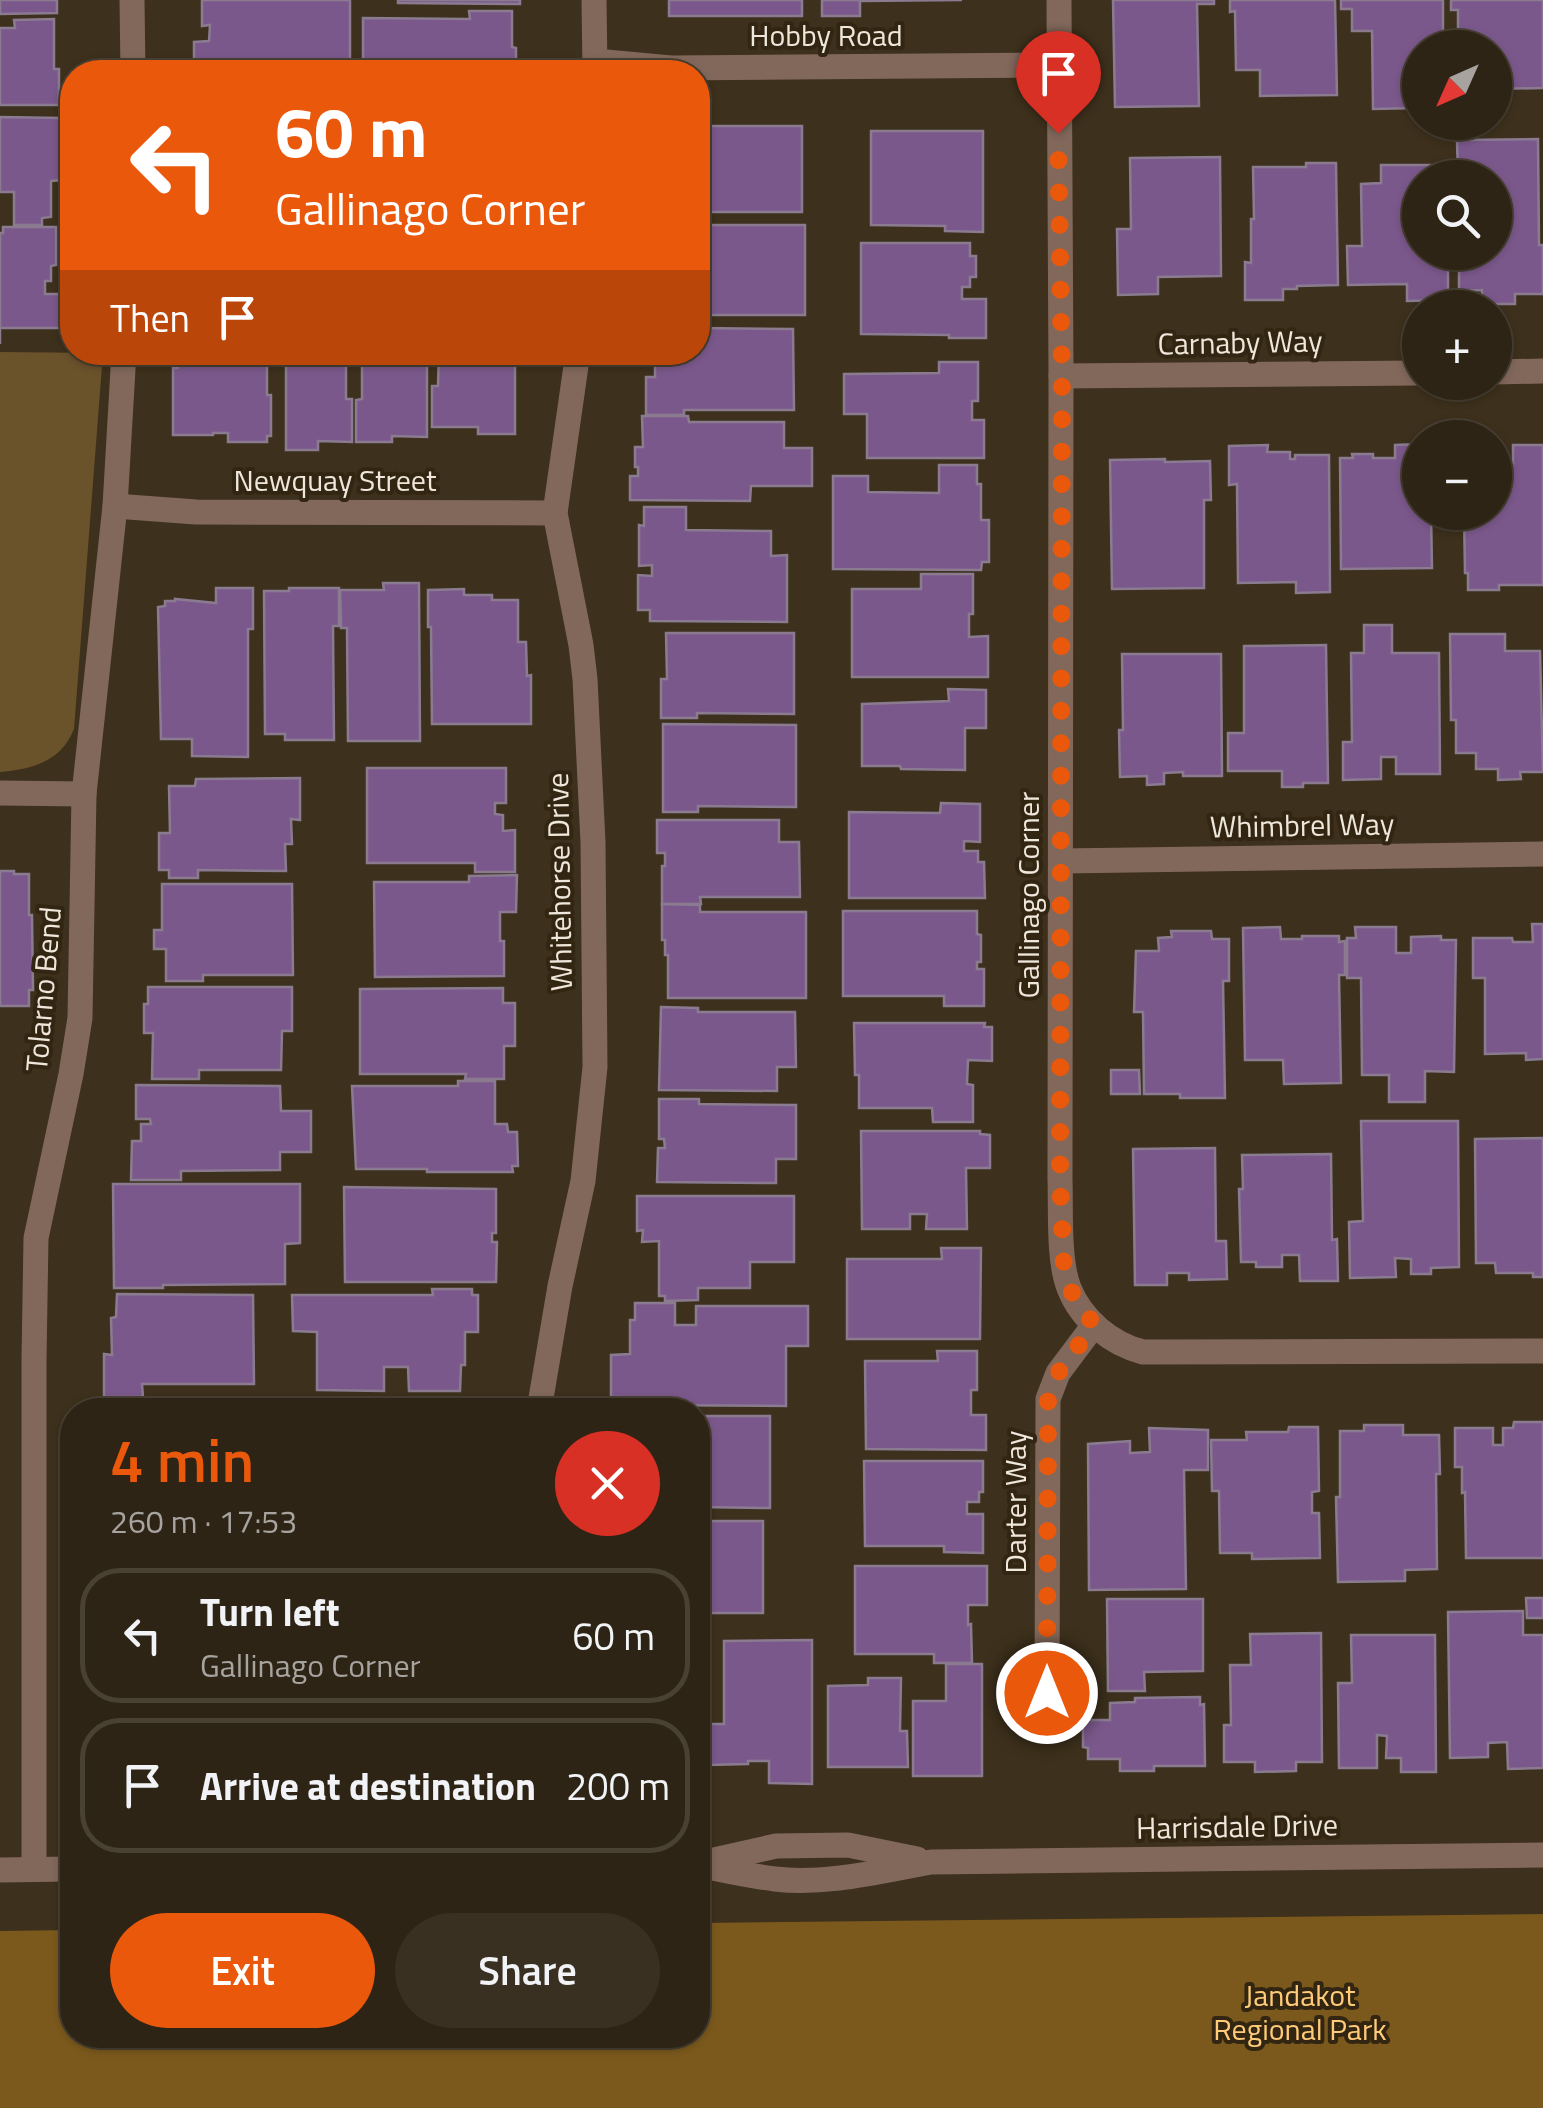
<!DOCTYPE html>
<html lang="en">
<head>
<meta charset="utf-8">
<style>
  :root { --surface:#2e2415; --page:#3a3022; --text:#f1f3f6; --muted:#a7a4a0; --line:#494134; --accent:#ea580c }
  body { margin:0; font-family:"Titillium Web",sans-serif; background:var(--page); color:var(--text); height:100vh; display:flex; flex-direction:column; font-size:38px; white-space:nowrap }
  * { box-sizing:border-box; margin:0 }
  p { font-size:32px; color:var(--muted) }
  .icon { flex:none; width:55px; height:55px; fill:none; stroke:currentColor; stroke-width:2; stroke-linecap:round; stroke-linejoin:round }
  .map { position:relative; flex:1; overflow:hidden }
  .drawer { position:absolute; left:60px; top:1398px; width:650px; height:650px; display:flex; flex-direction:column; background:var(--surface); border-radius:40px; box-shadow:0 2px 8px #0004,0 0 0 2px var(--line) }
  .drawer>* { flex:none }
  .guide { position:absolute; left:60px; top:60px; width:650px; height:305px; border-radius:40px; box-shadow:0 2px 8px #0004,0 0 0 2px var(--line); background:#ea580c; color:#fff; overflow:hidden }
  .needle { width:65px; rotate:225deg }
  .buttons { position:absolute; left:1402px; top:30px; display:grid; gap:20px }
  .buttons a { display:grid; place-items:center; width:110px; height:110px; border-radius:50%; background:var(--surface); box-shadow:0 2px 8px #0004,0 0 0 2px var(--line); font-size:50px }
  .pin { position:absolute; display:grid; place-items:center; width:85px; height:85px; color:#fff; margin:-102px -42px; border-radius:50% 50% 50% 0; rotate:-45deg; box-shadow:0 0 10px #0007 }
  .pin .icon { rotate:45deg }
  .me { position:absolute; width:110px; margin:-55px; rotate:0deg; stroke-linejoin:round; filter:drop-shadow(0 0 8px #0008) }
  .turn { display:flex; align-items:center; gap:35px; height:210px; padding:0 50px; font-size:45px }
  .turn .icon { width:130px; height:130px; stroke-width:2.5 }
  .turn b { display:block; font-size:70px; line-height:85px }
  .then { display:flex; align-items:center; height:95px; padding:0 50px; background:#0003; gap:20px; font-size:38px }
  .round { display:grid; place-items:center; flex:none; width:105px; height:105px; border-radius:52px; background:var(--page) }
  .overview { display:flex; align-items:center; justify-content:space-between; height:170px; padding:0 50px }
  h1 { font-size:60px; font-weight:600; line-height:75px; color:var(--accent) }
  .cta { display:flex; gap:20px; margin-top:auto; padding:20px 50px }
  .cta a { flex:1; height:115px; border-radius:60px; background:var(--accent); color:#fff; font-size:40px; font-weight:600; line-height:115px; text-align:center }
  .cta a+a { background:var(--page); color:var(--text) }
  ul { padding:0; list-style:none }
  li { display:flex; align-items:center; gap:30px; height:135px; margin:0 20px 15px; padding:0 30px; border:5px solid var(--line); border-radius:40px }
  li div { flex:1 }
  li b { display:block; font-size:38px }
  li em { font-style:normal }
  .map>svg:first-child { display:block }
  .green { fill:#6a522b }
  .forest { fill:#7b591d }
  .building { fill:#7b588b; stroke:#8a7b91; stroke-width:2.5 }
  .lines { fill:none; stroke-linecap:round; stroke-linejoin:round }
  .minor { stroke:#82685b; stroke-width:25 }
  .route { stroke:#ea580c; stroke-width:18; stroke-dasharray:0 32.4 }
  .labels { text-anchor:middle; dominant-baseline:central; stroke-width:8; stroke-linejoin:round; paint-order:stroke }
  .street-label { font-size:30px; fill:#efe7db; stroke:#322612 }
  .park-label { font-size:30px; fill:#ffcb78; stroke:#322612 }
</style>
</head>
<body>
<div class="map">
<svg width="1543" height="2108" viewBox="0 0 1543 2108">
  <rect width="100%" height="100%" fill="#3d301c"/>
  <path class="green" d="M0 352 103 353 74 729C61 762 32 769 0 772Z"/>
  <path class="forest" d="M1543 1914V2108H0V1931L72 1930V2035H698V1923Z"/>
  <g class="building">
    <path d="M0 0H57V13L0 14Z"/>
    <path d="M202 0H350V72H194V42L209 41 210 25 202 26Z"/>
    <path d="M398 0H520V4L398 3Z"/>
    <rect x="669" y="0" width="133" height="16"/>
    <path d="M822 0H962L860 1V16H822Z"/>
    <path d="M1113 0H1214V4H1197L1199 106 1115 107Z"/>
    <path d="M1230 0H1335L1337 95 1260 96V70H1236L1235 11 1230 12Z"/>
    <path d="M1341 0H1443V48H1420V108L1373 109 1372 31H1352V9H1341Z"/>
    <path d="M1451 0H1543V88L1495 89V48H1458V10H1451Z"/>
    <path d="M469 11H512V47L516 48V63H506V72H363V18L470 19Z"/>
    <path d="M54 19V69H59V105H0V28H15L14 20Z"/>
    <path d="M0 117 62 118V180L51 181V217L42 218V225H14V192H0Z"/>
    <path d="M698 126H802V212H700V218H698Z"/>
    <path d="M871 131H983V232L945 231V226L871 225Z"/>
    <path d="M1538 139 1539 245H1543V294H1515V304H1482V290L1459 291V252H1495V178H1458L1457 140Z"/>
    <path d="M1220 157 1221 276 1158 277V294L1118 295 1117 229H1131L1130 158Z"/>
    <path d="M1306 163H1336L1338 285 1297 286V289H1283V300H1245V262L1251 263V219H1254L1253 167H1306Z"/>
    <path d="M1381 165H1447V178H1420V252H1448V298L1442 297V300L1407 301V284L1348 285 1347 246H1362L1361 184 1381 183Z"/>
    <rect x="698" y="225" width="107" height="90"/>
    <path d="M3 227H56V265L51 266V281H45V294H61L62 328H0V344V233H3Z"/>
    <path d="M861 243H970V256H976V277H970V287H962V299H986V338H949V335L861 334Z"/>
    <path d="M698 328 793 329 794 410H684V415H646V377H655V352H698Z"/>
    <path d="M178 352H267V395H271V436H267V442H228V433H213V435H173V368H178Z"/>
    <path d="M286 352H346V399H352V442L318 441V450H286Z"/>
    <path d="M362 352H427V437L392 436V442H356V400L362 399Z"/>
    <path d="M439 352H515V434H478V427H432V386H438Z"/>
    <path d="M939 362H978V401H972V420H984V458H867V414H844V374L939 373Z"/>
    <path d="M642 416H688L689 422H784V448H812V486H751L750 501 630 500V476H638V467H635V447H643Z"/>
    <path d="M1420 444V512H1431L1432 568 1341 569 1340 458H1353L1352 454H1373V458H1395V445Z"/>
    <path d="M1268 445 1267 452H1290V459H1295V455H1329L1330 592 1296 593V582L1238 583 1237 484 1229 485V446Z"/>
    <path d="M1513 445H1543V585H1499V590H1468V573H1465L1464 512H1495V463H1513Z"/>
    <path d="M1165 459V462L1210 461 1211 500H1204V588L1112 589 1110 460Z"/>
    <path d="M939 465H977V484H981V520H989V562H982L981 570 833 569V476H868V492L939 493Z"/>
    <path d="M644 507H686V530L771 531V556L787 555V622L650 621V610H638V575L652 576V565L639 566V525L644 526Z"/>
    <path d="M921 574H973V614H969V637L988 636V677H852V589H921Z"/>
    <path d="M383 583H419L420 741H348L347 628H341L340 590H384Z"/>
    <path d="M216 588H253V629H248V757L192 756V739H161L158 607 165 606V601H175V599L216 603Z"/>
    <path d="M289 588H339V626H333L334 740H285V734H265L264 591H289Z"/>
    <path d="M464 589V595H492V600H518V642H526L527 676 531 675V724H432L431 627H428V590Z"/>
    <path d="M1364 625H1392V653H1439L1440 774H1396V757H1381V779L1343 780V742H1352L1351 653H1364Z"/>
    <path d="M666 633H794V714L697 713V718H661V679H667Z"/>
    <path d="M1450 634H1505V651H1540L1543 772H1520L1521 779 1498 780V769H1476V753H1456V720H1451Z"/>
    <path d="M1326 645 1328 783H1303V787H1282V771H1228V733H1244V646Z"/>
    <path d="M1122 654H1221L1222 776H1183V772L1164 773V784L1147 785V776L1120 777 1119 730H1123Z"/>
    <path d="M948 689 986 690V728H965V770L901 769 900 766H862V704L949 701Z"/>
    <path d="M663 724 796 725V807L698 806V812H663Z"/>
    <path d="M367 768H506V803H495V814L503 815V831L515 830V872H475V863H367Z"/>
    <path d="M300 778V820L291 819 292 844H285L286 871 198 870V878H169V870H159V833H170L169 786H195L196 779Z"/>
    <path d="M941 803 980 804V842L964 841V851H978V862H984L985 898H849V812L940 813Z"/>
    <path d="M657 820H779V842H799L800 897H700L701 904H662V866H665V853H657Z"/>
    <path d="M0 871H14V874H29V915H32L33 990H29V1006H0Z"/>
    <path d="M517 875 516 912H500V941H504V976L375 977 374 882H469V876Z"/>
    <path d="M162 884H292L293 975H203V981H166V949H154V930H162Z"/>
    <path d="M662 904 700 905V912H806V998H668V955H665V940H662Z"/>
    <path d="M843 911H977V934L981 935V962H977V969H984V1006H944V996H843Z"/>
    <path d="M1532 924H1543V1059L1526 1060V1053L1485 1054V978H1473V938H1512L1513 942H1533Z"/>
    <path d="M1280 927 1281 939H1302V936H1339V942L1345 941V975H1339L1341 1083 1284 1084 1283 1060H1245L1243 928Z"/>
    <path d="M1355 927H1396V953H1411V937L1441 936V940H1456L1454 1072 1425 1071V1102H1389V1075H1362L1361 978H1347V938H1356Z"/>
    <path d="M1171 931H1211L1212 939H1229V981H1223L1225 1098H1180V1094H1144L1143 1012H1134L1136 951H1159L1158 938 1172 937Z"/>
    <path d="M148 987H292V1031H282L281 1070H199V1079H152L153 1033H144V1004H148Z"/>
    <path d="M503 988V1003H515V1046H504V1079H465L466 1074H360V989Z"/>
    <path d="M661 1007 698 1008V1012H795L796 1067H777V1091L659 1090Z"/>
    <path d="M854 1023H985L984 1027H992V1061L968 1060 967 1084 973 1085V1122H933L932 1108H859V1075H855Z"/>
    <path d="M1111 1070H1139L1140 1094H1111Z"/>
    <path d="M458 1081H495V1124H507L508 1132H517L518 1166H512L513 1172H427V1169H356L352 1086H458Z"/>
    <path d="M136 1085 280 1086 281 1111H311V1152H280V1170L181 1171V1180H131L132 1141H141V1124H151L150 1119H136Z"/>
    <path d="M659 1099H699V1104L796 1105V1159H776V1183L657 1182 658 1148H665L664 1139H659Z"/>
    <path d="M1361 1121H1458L1459 1267 1431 1268V1274H1411V1259L1395 1258 1396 1277 1350 1278 1349 1222 1363 1221Z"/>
    <path d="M861 1131H980V1134L990 1135V1168H966L967 1229H926L927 1214H910V1229H862Z"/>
    <path d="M1543 1138V1277H1533V1273H1496L1495 1263H1476L1475 1139Z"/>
    <path d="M1215 1148 1216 1241H1226L1227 1279 1189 1280V1273H1167V1285H1135L1133 1149Z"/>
    <path d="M1331 1154 1332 1240 1337 1239 1338 1281H1300L1299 1255H1282V1267H1256V1262H1241L1239 1189H1243L1242 1155Z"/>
    <path d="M113 1184H300V1243L285 1244V1284L163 1285V1288H114Z"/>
    <path d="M344 1187 496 1189V1233H492V1242H497L496 1282H345Z"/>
    <path d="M637 1196H794V1262H750V1288H698V1300L665 1301V1296H659V1241L642 1242 643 1230 637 1231Z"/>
    <path d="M941 1248H981L980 1339H847V1259H942Z"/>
    <path d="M432 1289H472V1295H478V1332H465V1365H461L460 1391H409L408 1367H384V1391L317 1390V1332L293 1331 292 1295H433Z"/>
    <path d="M117 1294 253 1295 254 1384H142L143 1397H104V1354L112 1355 111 1318 116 1317Z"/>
    <path d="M635 1303H675V1325H696V1306H808V1346H786V1406L620 1405V1397H611V1355L630 1354V1320H635Z"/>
    <path d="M937 1351H977V1390H971V1415H986V1450L866 1449 865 1361H938Z"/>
    <path d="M412 1400H457V1410H299V1408L412 1407Z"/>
    <path d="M113 1405H258L259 1410H113Z"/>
    <path d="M698 1416H770V1508L698 1507Z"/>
    <path d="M1514 1422H1543V1558H1466L1465 1492 1462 1493V1467H1455V1428H1493V1445H1503V1428H1513Z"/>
    <path d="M1364 1425H1403V1435H1439L1440 1474H1436L1437 1569 1405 1570V1581L1338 1582 1336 1497H1340V1431H1364Z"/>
    <path d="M1289 1427H1318L1319 1491 1312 1492V1513H1319L1320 1558 1252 1559V1553H1220L1219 1491H1212L1211 1440H1247L1246 1432H1288Z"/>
    <path d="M1149 1428 1208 1430V1470H1184L1186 1589 1089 1590 1088 1444 1130 1441V1453L1150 1452Z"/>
    <path d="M864 1461H983V1492H979V1502H967V1514H983V1553L944 1552V1546H865Z"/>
    <rect x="698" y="1521" width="65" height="92"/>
    <path d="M855 1566H987V1605H968V1625L971 1624 972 1663H934V1654H855Z"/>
    <path d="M1526 1598H1543V1618H1527Z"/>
    <path d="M1107 1599H1203V1671L1144 1672 1145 1691H1108Z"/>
    <path d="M1523 1611V1635H1543V1768L1508 1769 1507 1742 1488 1743V1757L1450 1758 1448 1612Z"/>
    <path d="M1321 1633 1322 1762H1296V1771L1255 1772V1762H1224V1725H1231L1230 1665H1251L1250 1634Z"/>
    <path d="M1351 1635H1435L1436 1772H1401V1758H1386L1387 1736 1377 1735V1768H1339L1338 1683H1352Z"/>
    <path d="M812 1640V1784L769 1783V1761H748V1764L708 1765V1724H724V1641Z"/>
    <path d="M946 1664H982V1776H913V1701H946Z"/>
    <path d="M868 1678H901L900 1731H907L908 1767H828V1686L868 1685Z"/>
    <path d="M1200 1697V1705L1204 1704 1205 1766H1154V1771H1120V1759H1088V1748L1083 1747V1720H1110V1703L1135 1702V1698Z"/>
  </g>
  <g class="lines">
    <g class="minor">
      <path d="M132 0 133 72"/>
      <path d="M594 0 595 72"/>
      <path d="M1059 0 1061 376 1060 1179C1061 1208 1058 1261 1069 1288 1081 1319 1111 1344 1143 1352L1543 1351"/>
      <path d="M595 61 671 68 1058 65"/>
      <path d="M1495 372 1543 371"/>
      <path d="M1061 376 1420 373"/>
      <path d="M115 506 196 512 555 513"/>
      <path d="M0 793 84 794"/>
      <path d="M1062 861 1543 854"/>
      <path d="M539 1410 560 1286 583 1181 595 1067 593 842 585 679 581 645 555 513 578 352"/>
      <path d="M1047 1693 1048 1399 1058 1373 1094 1325"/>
      <path d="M705 1862 776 1846 848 1845 917 1859"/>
      <path d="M698 1865C723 1870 749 1876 775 1879 827 1885 880 1871 931 1862L1543 1855"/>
      <path d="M34 1869V1359L36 1238 71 1074 80 1018 84 794 115 506 124 352"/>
      <path d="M0 1870 72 1869"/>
    </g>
  </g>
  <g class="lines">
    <path class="route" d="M1047 1693 1048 1399 1058 1373 1094 1325 1069 1288 1064 1269 1060 1179 1062 376 1058 133"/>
  </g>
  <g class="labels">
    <g class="street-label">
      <text x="826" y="35">Hobby Road</text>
      <text transform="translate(1240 342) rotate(-1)">Carnaby Way</text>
      <text x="335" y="480">Newquay Street</text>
      <text transform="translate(1302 825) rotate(-1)">Whimbrel Way</text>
      <text transform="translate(559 882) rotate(-91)">Whitehorse Drive</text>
      <text transform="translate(1028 895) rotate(-90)">Gallinago Corner</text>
      <text transform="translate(43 989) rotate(-85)">Tolarno Bend</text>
      <text transform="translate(1015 1502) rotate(-90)">Darter Way</text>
      <text transform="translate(1237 1826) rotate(-1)">Harrisdale Drive</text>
    </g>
    <g class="park-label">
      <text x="1300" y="1995">Jandakot<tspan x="1300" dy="34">Regional Park</tspan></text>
    </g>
  </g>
</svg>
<div class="buttons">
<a><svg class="needle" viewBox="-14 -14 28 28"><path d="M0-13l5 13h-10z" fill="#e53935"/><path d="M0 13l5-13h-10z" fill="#a7a4a0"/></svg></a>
<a><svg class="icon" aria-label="search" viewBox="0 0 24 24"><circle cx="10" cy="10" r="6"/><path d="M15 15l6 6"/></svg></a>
<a>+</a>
<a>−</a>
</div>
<div class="pin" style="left:1058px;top:133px;background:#d93025"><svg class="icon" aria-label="arrive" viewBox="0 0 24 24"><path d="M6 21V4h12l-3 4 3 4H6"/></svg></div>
<svg class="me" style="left:1047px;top:1693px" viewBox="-20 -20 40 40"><circle r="17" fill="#ea580c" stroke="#fff" stroke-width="3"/><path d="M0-11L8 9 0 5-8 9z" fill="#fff"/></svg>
<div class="guide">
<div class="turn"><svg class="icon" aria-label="left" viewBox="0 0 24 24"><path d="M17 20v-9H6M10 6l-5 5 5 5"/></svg><div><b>60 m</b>Gallinago Corner</div></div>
<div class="then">Then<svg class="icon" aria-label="arrive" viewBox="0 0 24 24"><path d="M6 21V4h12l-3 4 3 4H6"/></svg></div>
</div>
<section class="drawer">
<div class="overview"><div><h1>4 min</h1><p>260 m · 17:53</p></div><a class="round" style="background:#d93025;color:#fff"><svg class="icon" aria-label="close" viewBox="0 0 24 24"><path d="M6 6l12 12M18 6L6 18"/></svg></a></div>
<ul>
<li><svg class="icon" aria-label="left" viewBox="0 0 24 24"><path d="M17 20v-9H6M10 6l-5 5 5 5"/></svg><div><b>Turn left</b><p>Gallinago Corner</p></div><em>60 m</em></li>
<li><svg class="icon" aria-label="arrive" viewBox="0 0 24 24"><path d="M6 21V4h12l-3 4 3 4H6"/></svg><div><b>Arrive at destination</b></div><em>200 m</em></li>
</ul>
<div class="cta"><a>Exit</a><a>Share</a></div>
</section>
</div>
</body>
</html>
